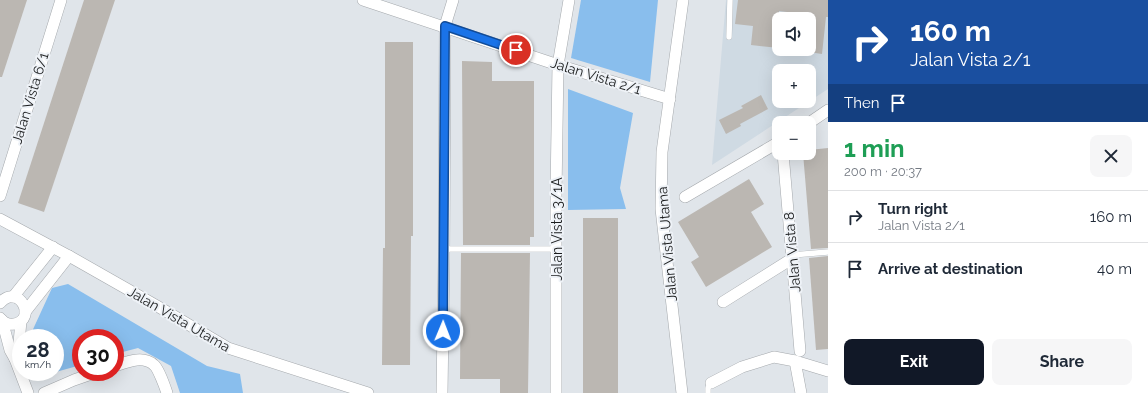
<!DOCTYPE html>
<html lang="en">
<head>
<meta charset="utf-8">
<style>
  :root { --surface:#fff; --page:#f6f6f7; --text:#1f2937; --muted:#747a83; --line:#e0e1e3; --accent:#111827 }
  body { margin:0; font-family:Raleway,sans-serif; background:var(--page); color:var(--text); height:100vh; display:flex; flex-direction:column; font-size:15px; white-space:nowrap }
  * { box-sizing:border-box; margin:0 }
  p { font-size:13px; color:var(--muted) }
  .icon { flex:none; width:22px; height:22px; fill:none; stroke:currentColor; stroke-width:2; stroke-linecap:round; stroke-linejoin:round }
  .map { position:relative; flex:1; overflow:hidden }
  .sheet { display:flex; flex-direction:column; background:var(--surface); width:320px }
  .sheet>* { flex:none }
  .banner { background:#1a4fa0; color:#fff; overflow:hidden }
  .controls { position:absolute; left:772px; top:12px; display:grid; gap:8px }
  .controls a { display:grid; place-items:center; width:44px; height:44px; border-radius:8px; background:var(--surface); box-shadow:0 4px 16px #0002; font-size:20px }
  .speed { position:absolute; left:12px; top:329px; display:flex; gap:8px; font-size:20px; font-weight:700; text-align:center }
  .speed>* { display:grid; place-content:center; width:52px; height:52px; border-radius:50%; background:var(--surface); box-shadow:0 4px 16px #0002; line-height:1 }
  .speed small { font-size:10px; font-weight:400 }
  .speed .limit { border:6px solid #d22; background:#fff; color:#111 }
  .pin { position:absolute; display:grid; place-items:center; width:34px; height:34px; color:#fff; margin:-17px; border:2px solid #fff; border-radius:50%; box-shadow:0 1px 4px #0007 }
  .me { position:absolute; width:44px; margin:-22px; rotate:1deg; stroke-linejoin:round; filter:drop-shadow(0 0 3px #0008) }
  .turn { display:flex; align-items:center; gap:14px; height:84px; padding:0 16px; font-size:18px }
  .turn .icon { width:52px; height:52px; stroke-width:2.5 }
  .turn b { display:block; font-size:28px; line-height:34px }
  .then { display:flex; align-items:center; height:38px; padding:0 16px; background:#0003; gap:8px; font-size:15px }
  .round { display:grid; place-items:center; flex:none; width:42px; height:42px; border-radius:8px; background:var(--page) }
  .summary { display:flex; align-items:center; justify-content:space-between; height:68px; padding:0 16px }
  h1 { font-size:24px; font-weight:700; line-height:30px; color:#1e9e55 }
  .button { display:flex; gap:8px; margin-top:auto; padding:8px 16px }
  .button a { flex:1; height:46px; border-radius:8px; background:var(--accent); color:#fff; font-size:16px; font-weight:700; line-height:46px; text-align:center }
  .button a+a { background:var(--page); color:var(--text) }
  ul { padding:0; list-style:none }
  li { display:flex; align-items:center; gap:12px; height:52px; padding:0 16px; border-top:1px solid var(--line) }
  li div { flex:1 }
  li b { display:block; font-size:15px }
  li em { font-style:normal }
  main { display:flex; flex:1; min-height:0 }
  .map>svg:first-child { display:block }
  .built { fill:#cfdae3; fill-rule:evenodd }
  .green { fill:#89beed }
  .building { fill:#bbb7b2 }
  .lines { fill:none; stroke-linecap:round; stroke-linejoin:round }
  .lane-casing { stroke:#a4a8ac; stroke-width:6 }
  .street-casing { stroke:#a4a8ac; stroke-width:12 }
  .lane { stroke:#fff; stroke-width:5.5 }
  .street { stroke:#fff; stroke-width:11 }
  .route-casing { stroke:#114b97; stroke-width:10 }
  .route { stroke:#1a73e8; stroke-width:7 }
  .labels { text-anchor:middle; dominant-baseline:central; stroke-width:4; stroke-linejoin:round; paint-order:stroke }
  .street-label { font-size:14px; fill:#1a1c1d; stroke:#eef2f7 }
</style>
</head>
<body>
<main>
<div class="map">
<svg width="828" height="393" viewBox="0 0 828 393">
  <rect width="100%" height="100%" fill="#e0e5ea"/>
  <path class="built" d="M726 0H828V89L712 165ZM779 19H809V49H779ZM779 71H809V101H779Z"/>
  <g class="green">
    <path d="M581 0H658L650 82 571 58Z"/>
    <path d="M568 89 633 113 620 188 626 209 568 210Z"/>
    <path d="M68 284 207 366 240 374 243 393H180L171 366 138 348 115 354V338H81V365L45 375 39 372H55V338H29L52 288Z"/>
  </g>
  <g class="building">
    <path d="M0 0H27L2 77H0Z"/>
    <path d="M84 0H115L44 212 18 203Z"/>
    <path d="M738 0H828V17H826L822 54 809 52V28L811 15 779 11V48L751 45 753 26 735 24Z"/>
    <path d="M385 42H413V236H411L410 365H382L383 248H385Z"/>
    <path d="M462 61 492 62V81H534V237H530V245H463Z"/>
    <path d="M761 95 768 109 740 124 741 126 726 134 719 120 743 108 741 106Z"/>
    <path d="M828 148V248L811 249 803 153H809V150Z"/>
    <path d="M749 179 764 204 751 212 772 247 706 287 691 262 699 257 678 222Z"/>
    <rect x="583" y="218" width="35" height="175"/>
    <path d="M461 253H530L528 393H500V379H460Z"/>
    <path d="M828 256V349L816 350 809 258Z"/>
  </g>
  <g class="lines">
    <defs>
      <g id="lane">
        <path d="M729 37 730 0"/>
        <path d="M444 249H556"/>
        <path d="M792 255 828 252"/>
        <path d="M708 393V388L711 383"/>
      </g>
      <g id="street">
        <path d="M363 0 558 65 670 99"/>
        <path d="M809 123 828 110"/>
        <path d="M783 153 800 351"/>
        <path d="M0 196 61 0"/>
        <path d="M685 197 779 142"/>
        <path d="M0 219 69 256 164 310 228 348 368 393"/>
        <path d="M13 297 53 247"/>
        <path d="M723 302 793 258"/>
        <path d="M0 303C19 282 38 320 14 324 8 325 3 322 0 318"/>
        <path d="M25 312 69 256"/>
        <path d="M2 320 10 350 15 359 28 393"/>
        <path d="M15 359 19 343 21 321"/>
        <path d="M795 361 801 393"/>
        <path d="M115 366C127 362 143 355 154 365 158 368 165 387 167 393"/>
        <path d="M711 383 742 367 774 357 795 361 828 371"/>
        <path d="M44 393 74 380 97 372"/>
        <path d="M442 393 444 257 445 26 453 0"/>
        <path d="M556 393V193L558 65 569 0"/>
        <path d="M682 393 661 209 662 152 683 0"/>
      </g>
    </defs>
    <use href="#lane" class="lane-casing"/>
    <use href="#street" class="street-casing"/>
    <use href="#lane" class="lane"/>
    <use href="#street" class="street"/>
  </g>
  <g class="lines">
    <defs>
      <path id="route" d="M443 331 445 26 516 50"/>
    </defs>
    <use href="#route" class="route-casing"/>
    <use href="#route" class="route"/>
  </g>
  <g class="labels">
    <g class="street-label">
      <text transform="translate(596 76) rotate(17)">Jalan Vista 2/1</text>
      <text transform="translate(30 98) rotate(-73)">Jalan Vista 6/1</text>
      <text transform="translate(557 229) rotate(-90)">Jalan Vista 3/1A</text>
      <text transform="translate(667 244) rotate(-95)">Jalan Vista Utama</text>
      <text transform="translate(792 252) rotate(-95)">Jalan Vista 8</text>
      <text transform="translate(179 319) rotate(30)">Jalan Vista Utama</text>
    </g>
  </g>
</svg>
<div class="controls">
<a><svg class="icon" aria-label="sound" viewBox="0 0 24 24"><path d="M4 9h4l5-4v14l-5-4H4zM17 9q2 3 0 6"/></svg></a>
<a>+</a>
<a>−</a>
</div>
<div class="speed"><div>28<small>km/h</small></div><div class="limit">30</div></div>
<div class="pin" style="left:516px;top:50px;background:#d93025"><svg class="icon" aria-label="arrive" viewBox="0 0 24 24"><path d="M6 21V4h12l-3 4 3 4H6"/></svg></div>
<svg class="me" style="left:443px;top:331px" viewBox="-20 -20 40 40"><circle r="17" fill="#1a73e8" stroke="#fff" stroke-width="3"/><path d="M0-11L8 9 0 5-8 9z" fill="#fff"/></svg>
</div>
<section class="sheet">
<div class="banner">
<div class="turn"><svg class="icon" aria-label="right" viewBox="0 0 24 24"><path d="M7 20v-9h11M14 6l5 5-5 5"/></svg><div><b>160 m</b>Jalan Vista 2/1</div></div>
<div class="then">Then<svg class="icon" aria-label="arrive" viewBox="0 0 24 24"><path d="M6 21V4h12l-3 4 3 4H6"/></svg></div>
</div>
<div class="summary"><div><h1>1 min</h1><p>200 m · 20:37</p></div><a class="round"><svg class="icon" aria-label="close" viewBox="0 0 24 24"><path d="M6 6l12 12M18 6L6 18"/></svg></a></div>
<ul>
<li><svg class="icon" aria-label="right" viewBox="0 0 24 24"><path d="M7 20v-9h11M14 6l5 5-5 5"/></svg><div><b>Turn right</b><p>Jalan Vista 2/1</p></div><em>160 m</em></li>
<li><svg class="icon" aria-label="arrive" viewBox="0 0 24 24"><path d="M6 21V4h12l-3 4 3 4H6"/></svg><div><b>Arrive at destination</b></div><em>40 m</em></li>
</ul>
<div class="button"><a>Exit</a><a>Share</a></div>
</section>
</main>
</body>
</html>
